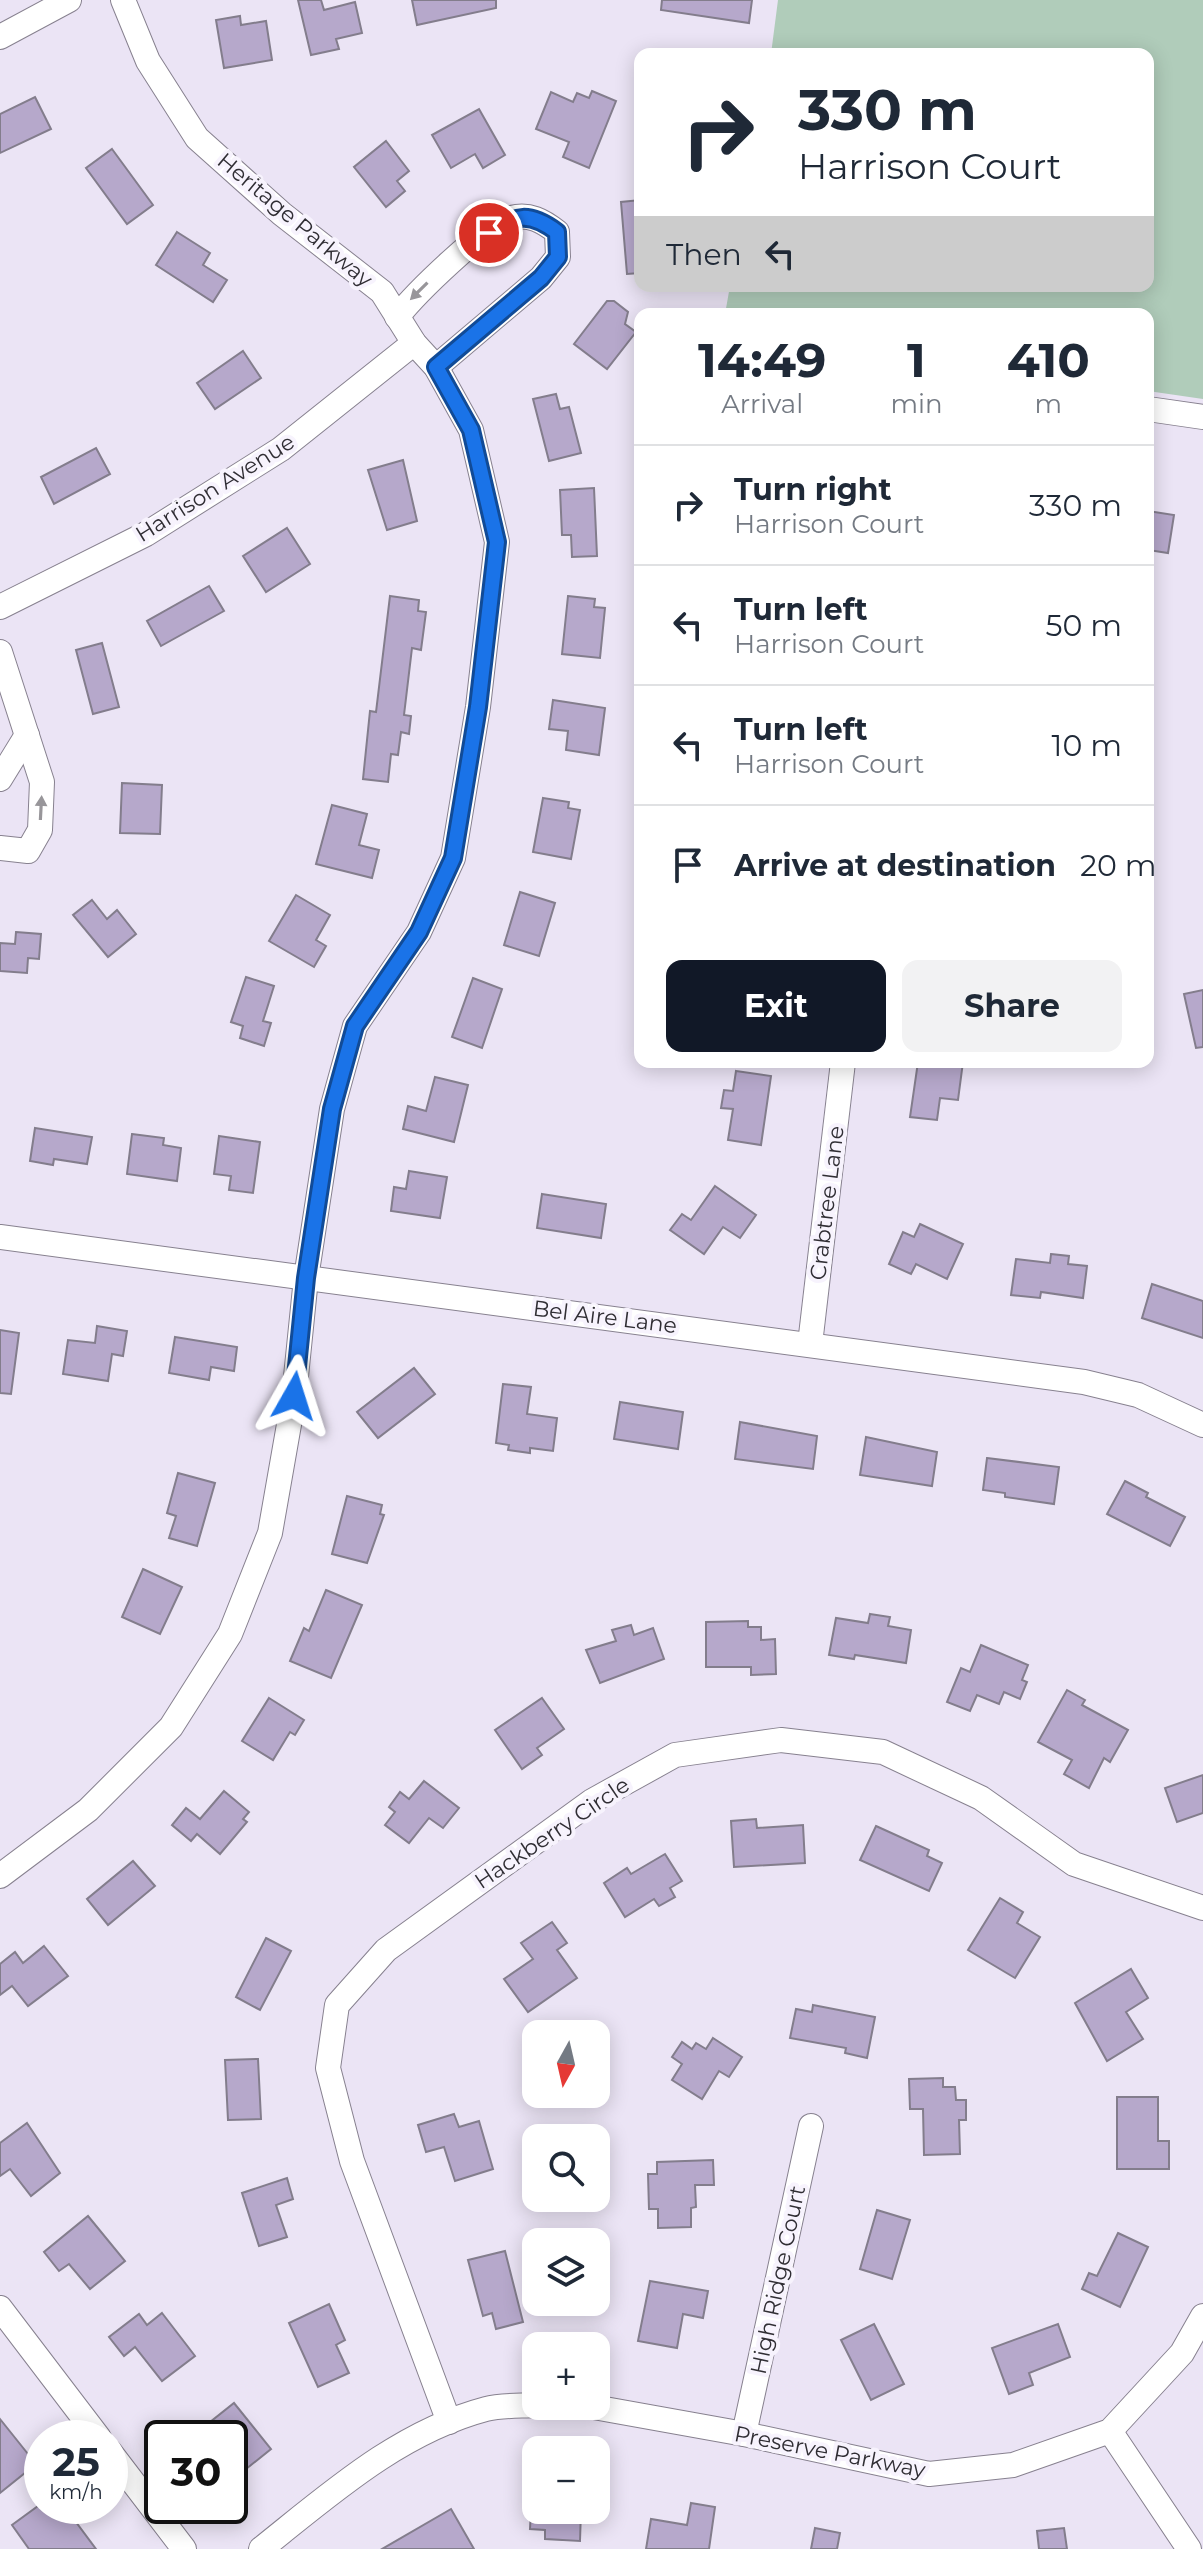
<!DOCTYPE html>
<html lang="en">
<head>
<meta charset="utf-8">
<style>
  :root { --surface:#fff; --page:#f2f2f3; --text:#1f2937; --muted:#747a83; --line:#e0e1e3; --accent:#111827 }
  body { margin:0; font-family:Montserrat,sans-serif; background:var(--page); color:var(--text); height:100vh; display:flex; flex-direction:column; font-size:30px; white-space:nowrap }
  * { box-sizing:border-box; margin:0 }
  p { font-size:26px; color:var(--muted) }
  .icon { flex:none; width:44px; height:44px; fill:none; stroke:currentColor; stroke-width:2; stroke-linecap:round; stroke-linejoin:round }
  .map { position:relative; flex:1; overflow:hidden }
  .panel { position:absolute; left:634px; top:308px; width:520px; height:760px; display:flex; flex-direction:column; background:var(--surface); border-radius:16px; box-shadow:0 4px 20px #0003 }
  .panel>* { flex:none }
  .hud { position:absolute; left:634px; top:48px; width:520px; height:244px; border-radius:16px; box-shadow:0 4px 20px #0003; background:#fff; color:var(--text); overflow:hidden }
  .needle { width:52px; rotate:188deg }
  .fabs { position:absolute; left:522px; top:2020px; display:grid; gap:16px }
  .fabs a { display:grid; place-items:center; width:88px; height:88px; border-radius:16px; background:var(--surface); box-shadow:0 4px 20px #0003; font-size:40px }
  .speed { position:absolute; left:24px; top:2420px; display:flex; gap:16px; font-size:40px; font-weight:700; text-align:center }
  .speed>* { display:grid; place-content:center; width:104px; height:104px; border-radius:50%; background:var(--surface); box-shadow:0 4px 20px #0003; line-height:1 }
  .speed small { font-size:20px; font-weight:400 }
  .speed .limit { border:4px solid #111; border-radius:12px; background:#fff; color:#111 }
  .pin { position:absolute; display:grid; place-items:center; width:68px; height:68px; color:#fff; margin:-34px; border:4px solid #fff; border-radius:50%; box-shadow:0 2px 8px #0007 }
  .me { position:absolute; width:88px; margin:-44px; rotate:6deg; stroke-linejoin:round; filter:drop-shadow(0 0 6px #0008) }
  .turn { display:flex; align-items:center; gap:28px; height:168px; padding:0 32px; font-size:36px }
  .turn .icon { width:104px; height:104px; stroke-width:2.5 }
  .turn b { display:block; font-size:56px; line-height:68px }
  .then { display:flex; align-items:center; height:76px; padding:0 32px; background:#0003; gap:16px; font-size:30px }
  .eta { display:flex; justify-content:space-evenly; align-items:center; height:136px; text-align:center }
  .eta b { font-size:48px; font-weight:700; line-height:56px }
  .cta { display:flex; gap:16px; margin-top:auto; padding:16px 32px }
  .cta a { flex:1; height:92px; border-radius:16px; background:var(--accent); color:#fff; font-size:32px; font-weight:700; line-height:92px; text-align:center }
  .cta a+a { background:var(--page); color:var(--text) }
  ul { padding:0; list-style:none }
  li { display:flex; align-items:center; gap:24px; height:120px; padding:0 32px; border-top:2px solid var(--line) }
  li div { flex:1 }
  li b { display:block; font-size:30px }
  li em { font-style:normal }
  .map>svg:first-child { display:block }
  .green { fill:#b0ccba }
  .building { fill:#b6a8cb; stroke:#837d8c; stroke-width:2 }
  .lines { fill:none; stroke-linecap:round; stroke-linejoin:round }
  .minor-casing { stroke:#87818f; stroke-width:26 }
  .minor { stroke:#fff; stroke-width:24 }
  .oneway { fill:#98969a }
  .route-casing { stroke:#114b97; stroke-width:20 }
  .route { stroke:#1a73e8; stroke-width:14 }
  .labels { text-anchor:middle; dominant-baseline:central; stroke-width:8; stroke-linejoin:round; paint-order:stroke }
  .street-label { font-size:22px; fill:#302e34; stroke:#f7f3fd }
</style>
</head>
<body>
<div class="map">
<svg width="1203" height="2549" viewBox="0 0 1203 2549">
  <rect width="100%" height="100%" fill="#ebe4f5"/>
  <path class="green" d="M778 0H1203V399L1148 391V314H725L730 286H1148V54H771Z"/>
  <g class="building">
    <path d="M298 0H321L324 10 355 2 362 33 336 39 339 49 311 55Z"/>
    <path d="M412 0H496V8L417 25Z"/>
    <path d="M662 0H752L749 23 661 10Z"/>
    <path d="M240 16 241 25 266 21 272 60 224 68 216 20Z"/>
    <path d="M592 91 616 101 589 168 563 157 569 142 536 129 551 92 573 102 577 93 589 98Z"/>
    <path d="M35 97 51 129 0 153V114Z"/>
    <path d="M479 109 505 155 483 168 475 154 451 168 432 135Z"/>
    <path d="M386 141 409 171 397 181 405 191 386 207 354 167Z"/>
    <path d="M112 149 153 205 127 224 86 168Z"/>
    <path d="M640 200V273L627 274 621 202Z"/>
    <path d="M177 232 210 253 203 265 227 280 213 302 156 265Z"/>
    <path d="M607 301H614L628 312 625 324 636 332 607 369 574 344Z"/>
    <path d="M243 351 261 378 215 409 197 383Z"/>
    <path d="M556 394 560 409 569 407 581 453 549 461 533 399Z"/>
    <path d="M96 448 110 474 54 504 41 477Z"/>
    <path d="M403 460 417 521 387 530 368 470Z"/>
    <path d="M594 488 597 556 572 557 571 535H562L560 490Z"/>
    <path d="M1148 511 1174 515 1168 553 1148 550Z"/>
    <path d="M287 528 310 564 266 592 243 556Z"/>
    <path d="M209 586 224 611 161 646 147 621Z"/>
    <path d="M390 596 419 600 418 611 426 612 421 650 412 648 404 715 411 716 409 734 401 732 398 755 391 754 388 782 363 779 370 711 376 712Z"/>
    <path d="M568 596 595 599 594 607 605 608 600 658 562 654Z"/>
    <path d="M102 643 119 707 93 714 76 650Z"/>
    <path d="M553 700 605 708 599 755 566 750 568 731 549 729Z"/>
    <path d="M122 783 162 785 160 834 120 833Z"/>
    <path d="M543 798 569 802 568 808 580 810 571 859 533 852Z"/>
    <path d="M332 805 367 814 359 845 379 850 372 878 316 864Z"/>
    <path d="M520 892 555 903 539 956 504 945Z"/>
    <path d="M296 895 330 915 316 940 326 946 314 967 269 941Z"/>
    <path d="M92 900 107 919 117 910 136 934 108 957 73 915Z"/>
    <path d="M16 932 41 934 39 959 28 958 27 973 0 971V943L15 944Z"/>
    <path d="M246 977 274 986 263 1021 271 1023 264 1046 240 1038 243 1026 231 1022Z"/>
    <path d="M473 978 502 989 482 1048 452 1037Z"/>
    <path d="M1203 990V1047L1196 1048 1184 994Z"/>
    <path d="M918 1062H963L958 1100 940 1098 937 1120 910 1117Z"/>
    <path d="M736 1071 771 1076 761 1145 728 1140 733 1109 721 1108 724 1090 733 1091Z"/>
    <path d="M435 1077 468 1085 454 1142 403 1129 408 1106 426 1111Z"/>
    <path d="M35 1128 92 1137 87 1164 54 1159 53 1165 30 1161Z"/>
    <path d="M132 1134 164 1138 163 1145 181 1148 177 1181 127 1174Z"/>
    <path d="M219 1136 260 1142 253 1193 229 1190 231 1176 214 1174Z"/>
    <path d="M409 1171 447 1177 440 1218 391 1211 394 1187 406 1189Z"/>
    <path d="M715 1186 756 1215 740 1238 723 1227 704 1254 670 1230 682 1214 691 1220Z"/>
    <path d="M542 1194 606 1204 601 1238 537 1228Z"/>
    <path d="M920 1224 963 1244 947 1279 916 1264 911 1274 889 1264 903 1232 914 1237Z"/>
    <path d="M1051 1254 1069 1256 1068 1264 1087 1266 1083 1298 1041 1292 1040 1298 1011 1295 1016 1259 1050 1263Z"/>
    <path d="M1152 1284 1203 1301V1338L1142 1318Z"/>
    <path d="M97 1326 127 1331 123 1356 112 1354 108 1381 63 1374 68 1340 95 1343Z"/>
    <path d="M0 1330 19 1333 11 1394 0 1393Z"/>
    <path d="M175 1337 237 1347 234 1371 211 1367 209 1380 169 1373Z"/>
    <path d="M414 1368 435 1394 378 1438 357 1412Z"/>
    <path d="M503 1384 531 1387 527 1414 557 1418 553 1451 530 1448V1453L508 1450 509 1445 496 1443Z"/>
    <path d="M620 1402 683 1412 678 1449 614 1439Z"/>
    <path d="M740 1422 817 1436 813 1469 735 1459Z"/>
    <path d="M866 1437 937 1452 932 1486 860 1475Z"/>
    <path d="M987 1458 1059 1467 1054 1504 1005 1497V1493L983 1490Z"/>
    <path d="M178 1473 215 1483 197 1546 169 1538 176 1516 167 1513Z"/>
    <path d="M1125 1481 1148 1493 1146 1497 1185 1517 1170 1546 1107 1514Z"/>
    <path d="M347 1496 382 1505 380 1514 384 1515 367 1563 332 1554Z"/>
    <path d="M143 1569 182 1587 160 1634 122 1617Z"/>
    <path d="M326 1590 362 1605 331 1678 290 1661 304 1628 309 1631Z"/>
    <path d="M870 1614 890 1617 888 1626 911 1630 906 1663 855 1655 854 1659 829 1655 836 1618 868 1623Z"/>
    <path d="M748 1621V1627H761V1640L775 1639 776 1674 751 1675V1667H706V1622Z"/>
    <path d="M631 1625 634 1635 653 1628 664 1659 600 1683 586 1650 616 1641 612 1630Z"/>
    <path d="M981 1645 1028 1665 1022 1680 1027 1682 1020 1699 1004 1692 999 1704 977 1695 970 1711 947 1702 961 1668 970 1672Z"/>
    <path d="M1067 1690 1085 1700 1082 1705 1128 1730 1110 1762 1104 1758 1089 1788 1064 1774 1072 1760 1038 1742Z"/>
    <path d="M269 1698 304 1720 295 1735 290 1732 273 1760 242 1741Z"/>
    <path d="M542 1698 564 1729 537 1748 542 1755 522 1769 495 1730Z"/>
    <path d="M1203 1775V1813L1177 1822 1165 1788Z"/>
    <path d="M424 1781 459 1808 443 1828 429 1818 409 1843 385 1825 395 1812 389 1807 400 1792 409 1799Z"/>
    <path d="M224 1791 249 1812 243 1819 247 1822 220 1854 197 1834 191 1841 172 1825 186 1808 200 1819Z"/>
    <path d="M756 1819 757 1828 803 1825 805 1863 734 1867 731 1821Z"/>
    <path d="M876 1826 929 1850 927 1856 942 1863 929 1891 860 1860Z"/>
    <path d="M665 1854 682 1881 670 1888 675 1897 659 1906 654 1899 625 1917 604 1883 627 1868 631 1874Z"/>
    <path d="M133 1861 155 1886 108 1925 87 1899Z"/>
    <path d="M1000 1898 1023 1912 1017 1923 1040 1937 1015 1978 968 1950Z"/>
    <path d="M552 1922 567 1943 557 1950 577 1978 528 2012 504 1979 533 1959 521 1943Z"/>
    <path d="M266 1938 291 1951 260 2010 236 1997Z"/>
    <path d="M44 1946 68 1976 28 2006 12 1986 0 1995V1964L15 1952 23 1963Z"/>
    <path d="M1131 1969 1148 1998 1126 2012 1143 2039 1107 2061 1075 2003Z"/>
    <path d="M813 2005 875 2017 867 2058 845 2053 846 2048 790 2038 796 2009 812 2012Z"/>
    <path d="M713 2038 742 2057 729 2077 719 2071 702 2099 672 2080 682 2064 672 2057 682 2042 692 2049 696 2043 706 2049Z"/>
    <path d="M258 2059 261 2119 228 2120 225 2060Z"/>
    <path d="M943 2078V2087H955L956 2100H966V2120H959L960 2154 924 2155 923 2109H910L909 2079Z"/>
    <path d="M1117 2097H1158V2141H1169V2169H1117Z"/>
    <path d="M454 2114 459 2127 479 2121 493 2169 455 2181 444 2147 426 2152 418 2125Z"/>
    <path d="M27 2123 60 2173 31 2196 10 2169 0 2176V2143Z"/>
    <path d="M713 2160 714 2185H695L696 2207 691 2208V2227L658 2228V2209H649L648 2174H657V2162Z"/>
    <path d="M287 2178 293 2199 276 2205 287 2237 259 2246 242 2193Z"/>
    <path d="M877 2210 910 2220 892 2279 860 2269Z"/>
    <path d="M88 2216 125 2261 90 2289 69 2264 59 2271 44 2252Z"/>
    <path d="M1118 2233 1148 2247 1120 2307 1082 2289 1089 2273 1097 2276Z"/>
    <path d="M505 2251 523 2322 496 2329 492 2313 483 2316 468 2260Z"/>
    <path d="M650 2281 708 2291 703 2318 683 2314 677 2348 638 2341Z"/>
    <path d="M329 2304 345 2340 336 2345 349 2373 318 2387 289 2323Z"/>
    <path d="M162 2313 195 2356 162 2381 135 2347 124 2356 109 2337 139 2314 147 2325Z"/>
    <path d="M874 2324 904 2384 871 2400 841 2340Z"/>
    <path d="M1058 2324 1070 2357 1029 2373 1033 2385 1009 2394 992 2348Z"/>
    <path d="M234 2403 271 2449 230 2482V2438H190Z"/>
    <path d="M0 2419 36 2464 0 2493Z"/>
    <path d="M691 2503 715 2507 709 2549H646L651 2519 687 2525Z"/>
    <path d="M38 2506H64L96 2549H29L12 2525Z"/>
    <path d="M451 2509 474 2549H382Z"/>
    <path d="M531 2509 581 2510 580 2541 545 2539V2530L530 2529Z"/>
    <path d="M815 2528 840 2533 837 2549H811Z"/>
    <path d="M1064 2528 1067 2549H1039L1037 2531Z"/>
  </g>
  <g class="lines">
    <defs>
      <g id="minor">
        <path d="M0 37 69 0"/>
        <path d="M397 317C415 294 484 226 511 218 529 213 543 221 557 232L558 257 541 278 436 367"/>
        <path d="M1148 409 1203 417"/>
        <path d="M0 607 146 534 281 449 414 343"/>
        <path d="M0 652 42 782 40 830 28 851 0 848"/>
        <path d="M0 779 27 735"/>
        <path d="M0 1237 1084 1382 1138 1395 1203 1425"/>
        <path d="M810 1344 843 1062"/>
        <path d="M0 1876 88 1810 171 1727 230 1634 270 1533 294 1396 306 1278 332 1109 355 1026 419 932 453 858 478 707 497 542 471 430 436 367 414 343 382 292 282 214 197 138 148 61 123 0"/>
        <path d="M0 2308 99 2438"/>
        <path d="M588 2406 744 2434 929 2474 1013 2465 1110 2431 1182 2353 1203 2316"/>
        <path d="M449 2422 352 2161 328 2068 337 2005 386 1950 592 1801 675 1755 781 1740 883 1752 981 1798 1074 1864 1203 1908"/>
        <path d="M1110 2431 1189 2549"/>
        <path d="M744 2434 811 2126"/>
        <path d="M110 2452 184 2549"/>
        <path d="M261 2549C330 2494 399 2432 486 2409 502 2405 520 2406 536 2405"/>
      </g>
    </defs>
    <use href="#minor" class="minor-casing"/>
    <use href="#minor" class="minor"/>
  </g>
  <defs><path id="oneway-solid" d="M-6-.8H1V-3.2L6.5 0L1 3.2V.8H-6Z" transform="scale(2)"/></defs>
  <g class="oneway">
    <use href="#oneway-solid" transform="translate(419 291) rotate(135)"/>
    <use href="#oneway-solid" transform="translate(41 808) rotate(-87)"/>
  </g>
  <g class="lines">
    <defs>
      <path id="route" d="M294 1396 306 1278 332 1109 355 1026 419 932 453 858 478 707 497 542 471 430 436 367 541 278 558 257 557 232C530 212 516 214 489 233"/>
    </defs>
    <use href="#route" class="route-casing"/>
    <use href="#route" class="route"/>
  </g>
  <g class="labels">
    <g class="street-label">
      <text transform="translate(295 220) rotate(40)">Heritage Parkway</text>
      <text transform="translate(215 488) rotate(-32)">Harrison Avenue</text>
      <text transform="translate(827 1203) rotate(-83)">Crabtree Lane</text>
      <text transform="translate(605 1317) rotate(7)">Bel Aire Lane</text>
      <text transform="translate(552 1833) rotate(-34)">Hackberry Circle</text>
      <text transform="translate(778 2280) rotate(-78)">High Ridge Court</text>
      <text transform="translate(830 2452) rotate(11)">Preserve Parkway</text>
    </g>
  </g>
</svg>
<div class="fabs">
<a><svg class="needle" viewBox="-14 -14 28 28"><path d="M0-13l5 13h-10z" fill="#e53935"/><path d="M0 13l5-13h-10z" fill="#747a83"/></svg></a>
<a><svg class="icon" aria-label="search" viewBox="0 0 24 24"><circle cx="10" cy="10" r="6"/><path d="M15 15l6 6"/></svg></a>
<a><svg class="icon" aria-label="layers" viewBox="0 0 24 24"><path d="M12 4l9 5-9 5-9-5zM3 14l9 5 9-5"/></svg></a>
<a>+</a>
<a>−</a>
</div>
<div class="speed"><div>25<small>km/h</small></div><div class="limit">30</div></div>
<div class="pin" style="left:489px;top:233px;background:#d93025"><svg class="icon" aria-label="arrive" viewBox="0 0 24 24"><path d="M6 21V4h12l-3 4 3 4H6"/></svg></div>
<svg class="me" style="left:294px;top:1396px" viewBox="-20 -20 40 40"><path d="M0-17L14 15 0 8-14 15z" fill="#1a73e8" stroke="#fff" stroke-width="4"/></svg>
<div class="hud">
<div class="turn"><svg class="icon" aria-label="right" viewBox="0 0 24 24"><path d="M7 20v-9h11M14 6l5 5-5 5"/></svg><div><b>330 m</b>Harrison Court</div></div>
<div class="then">Then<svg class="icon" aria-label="left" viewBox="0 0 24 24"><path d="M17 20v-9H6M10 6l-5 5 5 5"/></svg></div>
</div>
<section class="panel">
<div class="eta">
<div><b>14:49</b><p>Arrival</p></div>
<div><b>1</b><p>min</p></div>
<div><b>410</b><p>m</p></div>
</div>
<ul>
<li><svg class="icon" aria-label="right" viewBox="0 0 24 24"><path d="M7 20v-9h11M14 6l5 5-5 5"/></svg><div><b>Turn right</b><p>Harrison Court</p></div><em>330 m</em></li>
<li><svg class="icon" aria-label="left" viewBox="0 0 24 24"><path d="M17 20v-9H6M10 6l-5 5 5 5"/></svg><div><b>Turn left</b><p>Harrison Court</p></div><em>50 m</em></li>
<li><svg class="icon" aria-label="left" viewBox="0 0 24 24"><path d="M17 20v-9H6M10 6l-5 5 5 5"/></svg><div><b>Turn left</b><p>Harrison Court</p></div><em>10 m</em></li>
<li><svg class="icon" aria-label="arrive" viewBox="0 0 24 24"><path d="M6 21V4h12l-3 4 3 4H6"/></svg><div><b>Arrive at destination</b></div><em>20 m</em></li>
</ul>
<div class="cta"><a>Exit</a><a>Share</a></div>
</section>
</div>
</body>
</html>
